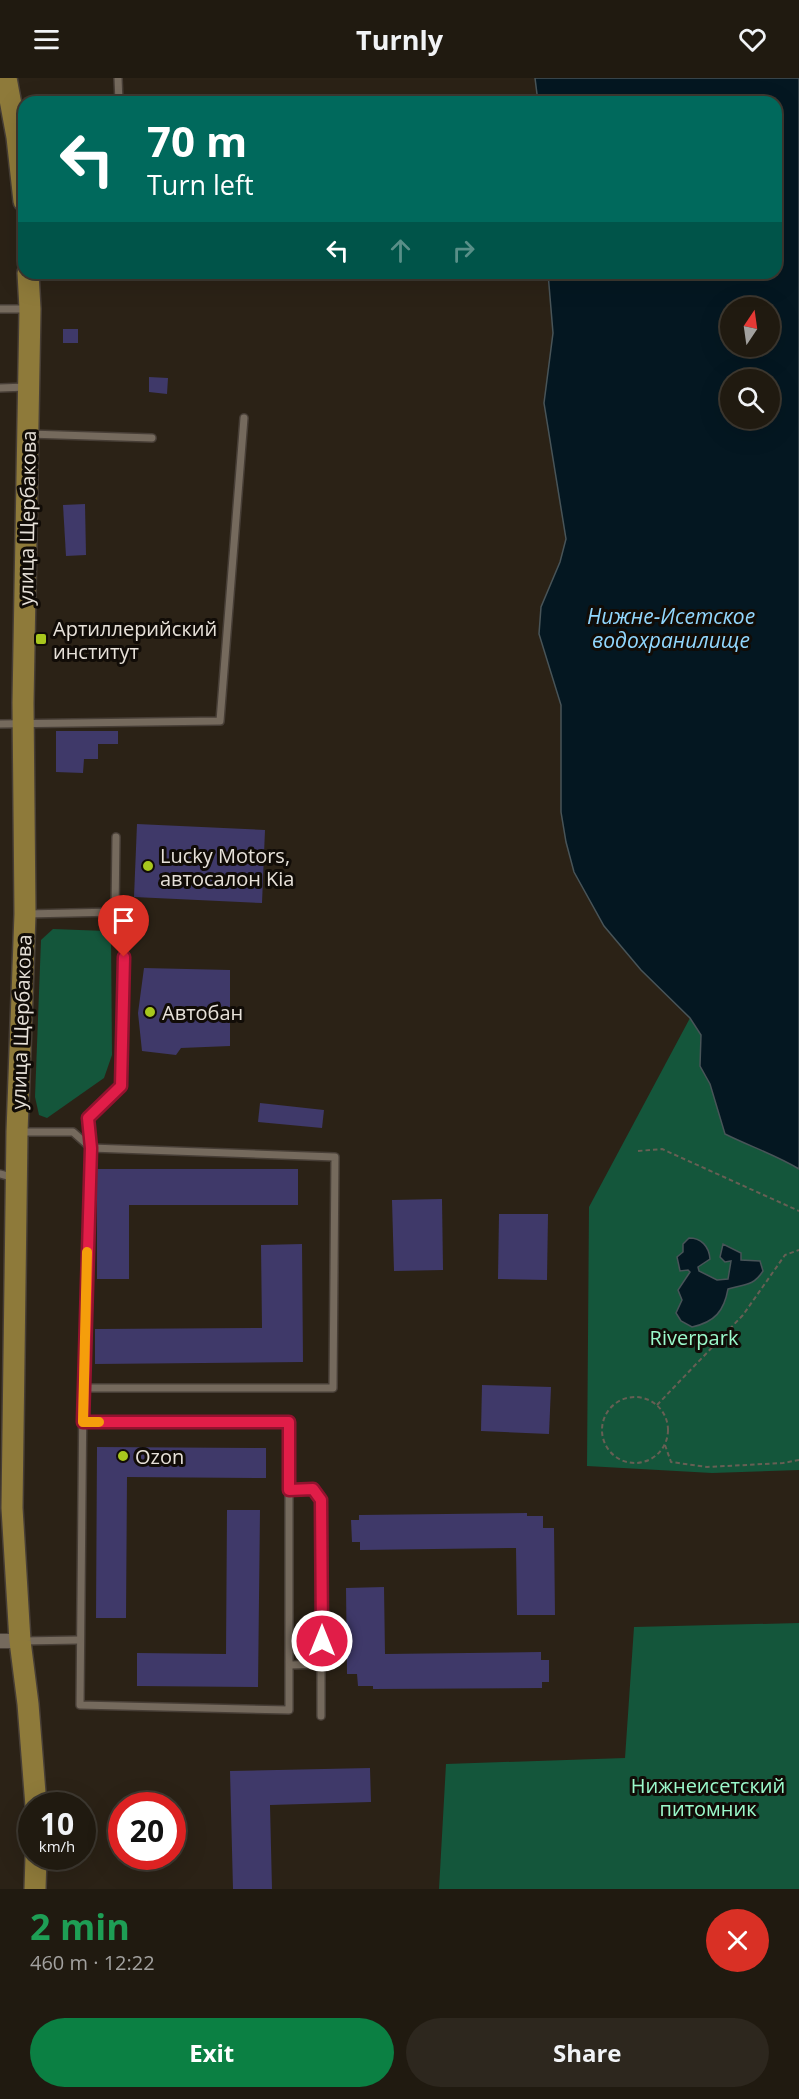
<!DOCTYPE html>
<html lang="en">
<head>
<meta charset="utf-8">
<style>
  :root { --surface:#201a10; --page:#2d271e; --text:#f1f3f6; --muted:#a2a19f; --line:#3d3830; --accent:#0b8043 }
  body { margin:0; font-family:"Open Sans",sans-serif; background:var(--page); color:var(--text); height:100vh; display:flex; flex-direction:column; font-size:22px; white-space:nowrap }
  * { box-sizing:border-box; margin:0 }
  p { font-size:20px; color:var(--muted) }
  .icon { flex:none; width:33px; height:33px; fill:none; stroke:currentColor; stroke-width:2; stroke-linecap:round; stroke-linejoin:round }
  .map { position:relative; height:1811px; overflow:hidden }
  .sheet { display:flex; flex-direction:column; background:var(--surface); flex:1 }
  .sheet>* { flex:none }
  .guide { position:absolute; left:18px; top:18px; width:764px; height:183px; border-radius:18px; box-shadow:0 6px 24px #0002,0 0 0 2px var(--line); background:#00695c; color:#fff; overflow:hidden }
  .needle { width:39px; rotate:13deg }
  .buttons { position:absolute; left:720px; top:219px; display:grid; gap:12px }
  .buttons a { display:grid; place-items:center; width:60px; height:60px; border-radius:50%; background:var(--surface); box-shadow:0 6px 24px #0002,0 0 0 2px var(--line); font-size:30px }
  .speed { position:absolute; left:18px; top:1714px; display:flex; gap:12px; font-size:30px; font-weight:700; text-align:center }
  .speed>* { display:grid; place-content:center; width:78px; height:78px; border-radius:50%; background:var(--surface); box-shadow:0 6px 24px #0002,0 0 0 2px var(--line); line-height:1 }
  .speed small { font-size:15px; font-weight:400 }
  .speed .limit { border:9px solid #d22; background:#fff; color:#111 }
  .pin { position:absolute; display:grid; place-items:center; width:51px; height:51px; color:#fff; margin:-62px -26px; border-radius:50% 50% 50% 0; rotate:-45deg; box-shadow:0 0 6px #0007 }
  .pin .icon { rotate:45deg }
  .me { position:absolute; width:66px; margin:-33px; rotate:0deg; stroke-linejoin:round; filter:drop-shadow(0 0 4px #0008) }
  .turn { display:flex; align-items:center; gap:21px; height:126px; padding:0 30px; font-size:27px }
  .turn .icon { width:78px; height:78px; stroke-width:2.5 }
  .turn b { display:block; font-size:42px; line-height:51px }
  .lanes { display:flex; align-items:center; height:57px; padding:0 30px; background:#0003; justify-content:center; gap:30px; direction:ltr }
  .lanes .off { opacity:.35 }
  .round { display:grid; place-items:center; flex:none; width:63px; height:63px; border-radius:32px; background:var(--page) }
  .summary { display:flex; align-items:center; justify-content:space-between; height:102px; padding:0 30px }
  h1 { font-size:36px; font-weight:700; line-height:45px; color:#1e9e55 }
  .button { display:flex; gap:12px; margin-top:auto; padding:12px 30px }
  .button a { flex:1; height:69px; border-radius:36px; background:var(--accent); color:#fff; font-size:24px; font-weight:700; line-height:69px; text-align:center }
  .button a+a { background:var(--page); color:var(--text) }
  header { display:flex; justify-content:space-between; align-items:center; height:78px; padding:0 30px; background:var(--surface); font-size:27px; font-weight:700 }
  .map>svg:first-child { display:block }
  .green { fill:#14563b }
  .water { fill:#041721; stroke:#485458; stroke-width:1.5; fill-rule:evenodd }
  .building { fill:#3f3969 }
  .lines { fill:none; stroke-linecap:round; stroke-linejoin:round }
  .lane-casing { stroke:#473e36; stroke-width:10 }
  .street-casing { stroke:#473e36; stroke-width:16 }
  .primary-casing { stroke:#473e36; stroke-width:24 }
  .path { stroke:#675f54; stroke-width:2; stroke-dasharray:4.5 3; stroke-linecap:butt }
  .lane { stroke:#756a5d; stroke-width:7 }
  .street { stroke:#756a5d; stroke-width:14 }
  .primary { stroke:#8e7a3a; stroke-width:21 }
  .route-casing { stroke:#92132f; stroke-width:15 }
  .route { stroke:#e11d48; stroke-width:10 }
  .slow { stroke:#f59e0b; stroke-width:10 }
  .poi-dot { fill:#a8c71d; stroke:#110c07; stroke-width:2 }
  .labels { text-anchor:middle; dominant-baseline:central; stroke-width:6; stroke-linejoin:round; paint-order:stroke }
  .street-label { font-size:20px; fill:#e7e1d9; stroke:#110c07 }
  .poi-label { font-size:20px; fill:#e7e1d9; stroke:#110c07; text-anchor:start }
  .park-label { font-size:20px; fill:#9bf9cb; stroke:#110c07 }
  .water-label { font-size:21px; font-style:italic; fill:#91d7fe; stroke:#110c07 }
</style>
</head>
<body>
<header><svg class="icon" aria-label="menu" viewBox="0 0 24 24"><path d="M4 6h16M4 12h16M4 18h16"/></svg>Turnly<svg class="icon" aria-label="heart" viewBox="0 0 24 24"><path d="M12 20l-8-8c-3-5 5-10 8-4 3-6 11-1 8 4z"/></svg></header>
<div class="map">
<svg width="799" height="1811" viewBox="0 0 799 1811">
  <rect width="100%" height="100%" fill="#2b2216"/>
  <g class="green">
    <path d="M53 851 106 853 111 859 112 977 104 1000 47 1040 39 1037 35 1019 41 862Z"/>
    <path d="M690 940 701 957 700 988 710 1006 725 1055C749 1068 776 1077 799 1091V1392L712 1395 587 1388 589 1129Z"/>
    <path d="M799 1545V1811H439L446 1686 625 1680 634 1549Z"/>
  </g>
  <g class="water">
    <path d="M535 0H799V1091C776 1077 749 1068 725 1056L710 1006 700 988 701 957 690 940 641 892 604 848 574 794 566 764 561 734V627L539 556 541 529 560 484 566 461 544 325 553 255 548 195H776V24H538ZM730 230H770V268H730ZM730 302H770V340H730Z"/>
    <path d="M689 1160C701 1160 709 1168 710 1181L698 1189 699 1193 717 1202 728 1201 731 1183 725 1184 720 1179 723 1166 741 1175V1182L760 1183 763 1193C753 1209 743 1206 728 1211 724 1233 715 1244 692 1249L681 1243 676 1235 682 1222 678 1212 690 1194 688 1192 680 1193 677 1179 683 1174V1166Z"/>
  </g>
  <g class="building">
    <rect x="63" y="251" width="15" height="14"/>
    <path d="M149 299 168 300 167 316 149 314Z"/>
    <path d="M85 426 86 477 66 478 63 427Z"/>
    <path d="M56 653H118V666H98V681H84L83 695 56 694Z"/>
    <path d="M137 746 265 752 262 825 134 819Z"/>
    <path d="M144 890 230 892V968L181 970 176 977 142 973 138 935Z"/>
    <path d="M260 1025 324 1032 322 1050 258 1044Z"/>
    <path d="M97 1091H298V1127H129V1201H97Z"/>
    <path d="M442 1121 443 1192 394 1193 392 1122Z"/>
    <path d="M499 1136H548L547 1202 498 1201Z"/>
    <path d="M302 1166 303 1284 95 1286V1251L262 1250 261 1167Z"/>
    <path d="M482 1307 551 1309 549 1356 481 1353Z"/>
    <path d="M97 1369 266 1370V1400L127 1399 126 1540H96Z"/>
    <path d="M227 1432H260L258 1609 137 1608V1575L226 1576Z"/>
    <path d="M527 1435V1438H543V1450H554L555 1537H517L516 1470 360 1472V1464H352L351 1442H359V1437Z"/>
    <path d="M384 1509 385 1576 541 1574V1582H549V1604H542V1610L373 1611V1608H358L357 1596H347L346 1510Z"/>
    <path d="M370 1690 371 1724 270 1727 272 1811H233L230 1693Z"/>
  </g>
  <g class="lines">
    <defs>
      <g id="lane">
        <path d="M118 0 119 24"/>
        <path d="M0 231H28"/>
        <path d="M0 310 27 309"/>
        <path d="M29 356 152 360"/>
        <path d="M0 646 220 643 244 340"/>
        <path d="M27 836 115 834"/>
        <path d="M19 1054H73L91 1070 335 1079 333 1310H83"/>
        <path d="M0 1096 15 1100"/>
        <path d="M83 1344H289V1632L80 1627 83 1310 91 1070 88 1040 121 1008 124 858 115 834 116 759"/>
        <path d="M289 1412 313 1411 321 1422V1638"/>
        <path d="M22 1563 79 1562"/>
        <path d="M290 1587 322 1586"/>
      </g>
      <path id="street" d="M0 1563H20"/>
      <g id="primary">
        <path d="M6 0 17 59 24 123"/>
        <path d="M28 195 30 231 23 625 25 836 17 1054 12 1430 20 1563 28 1626 36 1728"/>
        <path d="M35 1811 36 1779"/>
      </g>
    </defs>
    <use href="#lane" class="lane-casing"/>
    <use href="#street" class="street-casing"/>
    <use href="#primary" class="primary-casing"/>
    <g class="path">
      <path d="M638 1073 662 1071 799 1133"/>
      <circle cx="635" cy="1352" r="33"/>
      <path d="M657 1327 743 1237 785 1177 799 1172"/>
      <path d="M665 1367 671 1384 707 1389 783 1385 799 1382"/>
    </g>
    <use href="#lane" class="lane"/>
    <use href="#street" class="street"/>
    <use href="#primary" class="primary"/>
  </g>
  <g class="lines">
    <defs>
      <path id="route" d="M124 879 121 1008 88 1040 91 1070 83 1344H289V1412L313 1411 321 1422 322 1563"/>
    </defs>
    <use href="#route" class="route-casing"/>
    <use href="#route" class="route"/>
    <path class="slow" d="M87 1174 83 1344H99"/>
  </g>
  <g class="poi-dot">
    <rect x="35" y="555" width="12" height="12" rx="3"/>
    <circle cx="148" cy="788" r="6"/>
    <circle cx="150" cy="934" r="6"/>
    <circle cx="123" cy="1378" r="6"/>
  </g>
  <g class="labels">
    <g class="street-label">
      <text transform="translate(27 440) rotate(-89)">улица Щербакова</text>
      <text transform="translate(21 944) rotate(-88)">улица Щербакова</text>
    </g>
    <g class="poi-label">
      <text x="53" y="550">Артиллерийский<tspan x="53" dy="23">институт</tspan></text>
      <text x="160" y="777">Lucky Motors,<tspan x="160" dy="23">автосалон Kia</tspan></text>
      <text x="162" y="934">Автобан</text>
      <text x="135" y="1378">Ozon</text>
    </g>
    <g class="park-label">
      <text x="694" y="1259">Riverpark</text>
      <text x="708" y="1707">Нижнеисетский<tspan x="708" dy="23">питомник</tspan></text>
    </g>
    <g class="water-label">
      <text x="671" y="538">Нижне-Исетское<tspan x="671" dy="24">водохранилище</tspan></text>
    </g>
  </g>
</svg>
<div class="buttons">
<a><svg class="needle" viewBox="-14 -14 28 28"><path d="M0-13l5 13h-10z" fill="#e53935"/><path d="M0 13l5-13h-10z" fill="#a2a19f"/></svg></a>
<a><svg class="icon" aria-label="search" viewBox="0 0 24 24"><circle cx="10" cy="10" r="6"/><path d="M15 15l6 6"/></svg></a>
</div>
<div class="speed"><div>10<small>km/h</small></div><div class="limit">20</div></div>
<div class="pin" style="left:124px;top:879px;background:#d93025"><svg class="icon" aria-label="arrive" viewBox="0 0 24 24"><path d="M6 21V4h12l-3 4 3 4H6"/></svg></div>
<svg class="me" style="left:322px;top:1563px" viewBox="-20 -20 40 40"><circle r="17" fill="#e11d48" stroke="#fff" stroke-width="3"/><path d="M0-11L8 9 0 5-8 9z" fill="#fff"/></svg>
<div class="guide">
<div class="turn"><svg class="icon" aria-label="left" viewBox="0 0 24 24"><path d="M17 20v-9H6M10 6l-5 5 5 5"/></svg><div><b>70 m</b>Turn left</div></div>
<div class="lanes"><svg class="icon" aria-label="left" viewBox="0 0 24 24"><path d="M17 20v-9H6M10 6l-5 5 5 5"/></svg><svg class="icon off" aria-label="ahead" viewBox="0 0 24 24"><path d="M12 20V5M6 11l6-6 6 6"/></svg><svg class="icon off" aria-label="right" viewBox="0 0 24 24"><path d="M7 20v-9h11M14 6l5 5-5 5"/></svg></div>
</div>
</div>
<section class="sheet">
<div class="summary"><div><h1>2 min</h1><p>460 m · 12:22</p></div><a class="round" style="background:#d93025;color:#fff"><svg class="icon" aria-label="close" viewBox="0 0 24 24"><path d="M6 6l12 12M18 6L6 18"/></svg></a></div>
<div class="button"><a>Exit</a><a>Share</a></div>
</section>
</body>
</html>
